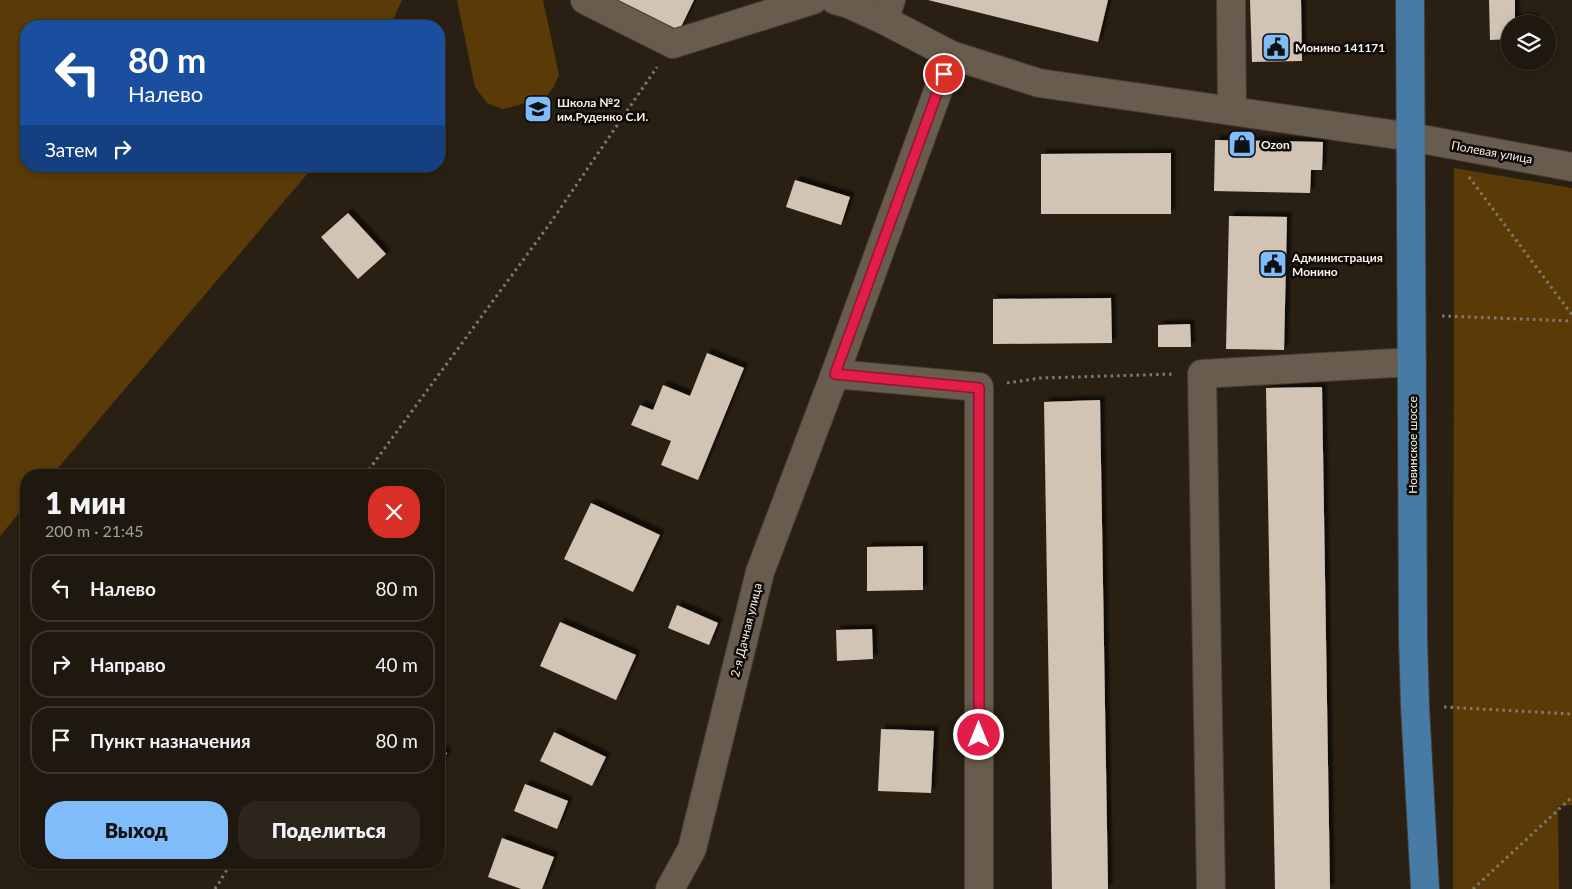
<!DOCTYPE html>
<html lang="ru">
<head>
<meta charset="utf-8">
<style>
  :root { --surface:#1f180e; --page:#2c251c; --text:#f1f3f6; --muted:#a1a09e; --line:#3c372e; --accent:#7ebdf9 }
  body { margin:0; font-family:Lato,sans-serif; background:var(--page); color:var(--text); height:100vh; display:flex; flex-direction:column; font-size:19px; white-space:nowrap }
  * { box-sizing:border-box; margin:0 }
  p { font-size:16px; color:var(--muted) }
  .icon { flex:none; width:28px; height:28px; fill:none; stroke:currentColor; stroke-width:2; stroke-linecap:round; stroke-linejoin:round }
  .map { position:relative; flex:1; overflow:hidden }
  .side { position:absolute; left:20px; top:469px; width:425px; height:400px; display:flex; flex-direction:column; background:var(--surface); border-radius:20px; box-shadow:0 2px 8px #0003,0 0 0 1px var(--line) }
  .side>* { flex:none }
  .banner { position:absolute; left:20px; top:20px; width:425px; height:152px; border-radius:20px; box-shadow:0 2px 8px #0003,0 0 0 1px var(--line); background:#1a4fa0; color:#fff; overflow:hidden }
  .fabs { position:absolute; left:1501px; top:15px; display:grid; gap:10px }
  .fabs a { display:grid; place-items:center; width:55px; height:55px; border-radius:50%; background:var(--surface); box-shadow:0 2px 8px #0003,0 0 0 1px var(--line); font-size:25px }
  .pin { position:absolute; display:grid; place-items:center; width:42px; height:42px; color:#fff; margin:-21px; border:2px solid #fff; border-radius:50%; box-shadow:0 1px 5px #0007 }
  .me { position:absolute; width:55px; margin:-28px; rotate:0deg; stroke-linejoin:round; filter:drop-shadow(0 0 4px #0008) }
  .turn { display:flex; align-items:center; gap:18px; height:105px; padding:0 25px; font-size:22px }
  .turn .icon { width:65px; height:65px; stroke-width:2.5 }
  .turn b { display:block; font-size:35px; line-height:42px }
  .then { display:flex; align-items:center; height:48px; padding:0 25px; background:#0003; gap:10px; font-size:19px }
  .round { display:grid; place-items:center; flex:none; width:52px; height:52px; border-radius:20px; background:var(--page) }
  .summary { display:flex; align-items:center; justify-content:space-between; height:85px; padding:0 25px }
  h1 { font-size:30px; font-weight:800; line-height:38px }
  .primary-button { display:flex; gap:10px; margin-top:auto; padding:10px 25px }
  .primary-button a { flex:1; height:58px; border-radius:20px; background:var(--accent); color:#111; font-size:20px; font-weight:800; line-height:58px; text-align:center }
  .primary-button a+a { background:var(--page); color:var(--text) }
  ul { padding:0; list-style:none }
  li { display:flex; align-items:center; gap:15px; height:68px; margin:0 10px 8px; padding:0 15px; border:2px solid var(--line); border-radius:20px }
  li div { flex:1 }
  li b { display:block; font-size:19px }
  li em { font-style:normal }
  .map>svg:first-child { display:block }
  .green { fill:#5a3b07 }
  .building { fill:#d2c4b4; filter:url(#shadow) }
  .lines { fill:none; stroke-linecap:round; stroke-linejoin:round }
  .minor-casing { stroke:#453c34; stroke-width:30 }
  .major-casing { stroke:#453c34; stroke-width:30 }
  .path { stroke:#827a6f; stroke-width:3; stroke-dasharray:2.5 4; stroke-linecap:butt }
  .minor { stroke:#685c4e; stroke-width:28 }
  .major { stroke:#477ba6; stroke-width:28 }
  .route-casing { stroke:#92132f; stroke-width:12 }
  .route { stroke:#e11d48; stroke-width:9 }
  .labels { text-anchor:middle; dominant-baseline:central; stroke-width:5; stroke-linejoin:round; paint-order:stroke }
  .poi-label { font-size:12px; font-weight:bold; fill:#f9f2ea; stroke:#0e0a05; text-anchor:start }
  .street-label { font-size:12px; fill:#f9f2ea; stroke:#0e0a05 }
</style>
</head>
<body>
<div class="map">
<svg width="1572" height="889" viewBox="0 0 1572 889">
  <defs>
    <filter id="shadow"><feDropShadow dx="4.5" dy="-4.5" stdDeviation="1" flood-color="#0009"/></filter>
  </defs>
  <rect width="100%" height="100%" fill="#292013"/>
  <g class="green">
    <path d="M0 0H402L390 26H26V166H314L52 475H26V505L0 536Z"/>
    <path d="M457 0H543L559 75 553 88 545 98 503 109 487 103 475 87Z"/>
    <path d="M1454 168 1572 188V805L1558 806 1559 889H1453Z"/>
  </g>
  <g class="building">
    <path d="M611 0H694L678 33Z"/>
    <path d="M928 0H1108L1098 42Z"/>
    <path d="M1250 0H1301L1302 61 1252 62Z"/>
    <path d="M1489 0H1515V18H1534L1535 24H1510V39L1490 40Z"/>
    <path d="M1215 140 1323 142 1322 170H1311L1310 193 1214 191Z"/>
    <path d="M1171 153V214H1041V154Z"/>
    <path d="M795 180 850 197 841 225 786 207Z"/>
    <path d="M348 213 386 254 358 279 321 237Z"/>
    <path d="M1229 216 1287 217 1284 350 1226 349Z"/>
    <path d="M1111 298 1112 343 993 344V299Z"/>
    <path d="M1190 324 1191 347H1158V325Z"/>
    <path d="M707 353 744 368 698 480 661 465 671 441 631 425 640 405 653 410 663 385 690 396Z"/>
    <path d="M1322 387 1330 889H1275L1266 388Z"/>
    <path d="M1100 400 1108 889H1052L1044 402Z"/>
    <path d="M591 503 660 535 633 592 564 559Z"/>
    <path d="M923 546V590L867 591V547Z"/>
    <path d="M677 605 718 623 709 645 668 628Z"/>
    <path d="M560 622 636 655 616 700 540 666Z"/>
    <path d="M872 629 873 659 837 661 836 630Z"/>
    <path d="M881 729 934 731 931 793 878 791Z"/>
    <path d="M554 732 606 757 592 786 540 761Z"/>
    <path d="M439 749 447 753 439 767Z"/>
    <path d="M525 784 568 801 557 829 514 811Z"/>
    <path d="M502 838 554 857 542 889H521L488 877Z"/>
  </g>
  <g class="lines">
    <defs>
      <g id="minor">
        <path d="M585 0 673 44 813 0"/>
        <path d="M835 0 849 4 884 20"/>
        <path d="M891 0 884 20 951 55 1039 83 1411 137 1572 167"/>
        <path d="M1231 0 1232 111"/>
        <path d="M835 374 979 387V889"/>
        <path d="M670 889 692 849 760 572 835 374 951 55"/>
        <path d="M1211 889 1202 374 1412 362"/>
      </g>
      <path id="major" d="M1410 0 1413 638 1415 706 1425 889"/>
    </defs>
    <use href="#minor" class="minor-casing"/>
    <use href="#major" class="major-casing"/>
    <g class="path">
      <path d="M1469 177 1572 315"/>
      <path d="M1442 316 1572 321"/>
      <path d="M1007 383 1041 378 1175 374"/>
      <path d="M365 475 551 222 657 67"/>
      <path d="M1444 707 1572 714"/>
      <path d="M215 889 232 862"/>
      <path d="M1473 889 1572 797"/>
    </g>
    <use href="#minor" class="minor"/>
    <use href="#major" class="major"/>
  </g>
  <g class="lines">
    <defs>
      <path id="route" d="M944 74 835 374 979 388V735"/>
    </defs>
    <use href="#route" class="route-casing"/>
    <use href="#route" class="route"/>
  </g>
  <defs>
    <symbol id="civic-square" viewBox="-11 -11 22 22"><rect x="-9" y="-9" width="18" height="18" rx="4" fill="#7ebdf9" stroke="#0e0a05"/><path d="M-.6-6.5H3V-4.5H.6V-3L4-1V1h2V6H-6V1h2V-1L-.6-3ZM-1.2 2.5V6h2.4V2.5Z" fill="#111"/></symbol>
    <symbol id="school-square" viewBox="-11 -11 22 22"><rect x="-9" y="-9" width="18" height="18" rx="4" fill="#7ebdf9" stroke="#0e0a05"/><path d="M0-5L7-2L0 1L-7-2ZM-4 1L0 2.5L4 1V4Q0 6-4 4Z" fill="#111"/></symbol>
    <symbol id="shop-square" viewBox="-11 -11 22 22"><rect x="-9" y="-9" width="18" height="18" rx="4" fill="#7ebdf9" stroke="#0e0a05"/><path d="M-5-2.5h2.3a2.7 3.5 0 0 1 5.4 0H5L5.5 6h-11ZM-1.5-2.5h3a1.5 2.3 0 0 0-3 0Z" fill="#111"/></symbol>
  </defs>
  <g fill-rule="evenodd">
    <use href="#civic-square" x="1260" y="31" width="32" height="32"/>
    <use href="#school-square" x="522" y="93" width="32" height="32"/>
    <use href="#shop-square" x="1226" y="128" width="32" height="32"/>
    <use href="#civic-square" x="1257" y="248" width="32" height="32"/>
  </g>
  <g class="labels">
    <g class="poi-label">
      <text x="1295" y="47">Монино 141171</text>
      <text x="557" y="102">Школа №2<tspan x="557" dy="14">им.Руденко С.И.</tspan></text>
      <text x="1261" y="144">Ozon</text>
      <text x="1292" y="257">Администрация<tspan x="1292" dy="14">Монино</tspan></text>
    </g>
    <g class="street-label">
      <text transform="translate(1492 152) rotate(10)">Полевая улица</text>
      <text transform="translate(1412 445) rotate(-90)">Новинское шоссе</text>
      <text transform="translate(746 630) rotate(-76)">2-я Дачная улица</text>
    </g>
  </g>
</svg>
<div class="fabs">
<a><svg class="icon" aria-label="layers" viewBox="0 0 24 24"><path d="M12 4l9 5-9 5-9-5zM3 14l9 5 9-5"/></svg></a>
</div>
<div class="pin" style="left:944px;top:74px;background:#d93025"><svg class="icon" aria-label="arrive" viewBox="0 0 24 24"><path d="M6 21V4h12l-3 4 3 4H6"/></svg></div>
<svg class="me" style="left:979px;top:735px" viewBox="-20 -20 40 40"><circle r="17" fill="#e11d48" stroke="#fff" stroke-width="3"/><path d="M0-11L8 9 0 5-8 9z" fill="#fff"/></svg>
<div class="banner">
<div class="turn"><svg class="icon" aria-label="left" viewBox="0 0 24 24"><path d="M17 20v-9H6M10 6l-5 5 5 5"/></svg><div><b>80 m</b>Налево</div></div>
<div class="then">Затем<svg class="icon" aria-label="right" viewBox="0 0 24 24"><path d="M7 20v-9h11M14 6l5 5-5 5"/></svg></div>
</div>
<section class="side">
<div class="summary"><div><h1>1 мин</h1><p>200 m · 21:45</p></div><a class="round" style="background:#d93025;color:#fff"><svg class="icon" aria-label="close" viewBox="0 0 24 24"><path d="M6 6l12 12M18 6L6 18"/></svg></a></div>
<ul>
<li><svg class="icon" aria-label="left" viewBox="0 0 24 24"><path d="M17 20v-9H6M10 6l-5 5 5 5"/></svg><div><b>Налево</b></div><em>80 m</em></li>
<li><svg class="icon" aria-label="right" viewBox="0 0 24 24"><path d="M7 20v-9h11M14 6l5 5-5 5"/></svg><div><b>Направо</b></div><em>40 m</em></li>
<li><svg class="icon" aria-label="arrive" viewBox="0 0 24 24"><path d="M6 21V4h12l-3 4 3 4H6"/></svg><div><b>Пункт назначения</b></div><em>80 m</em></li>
</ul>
<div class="primary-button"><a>Выход</a><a>Поделиться</a></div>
</section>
</div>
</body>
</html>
